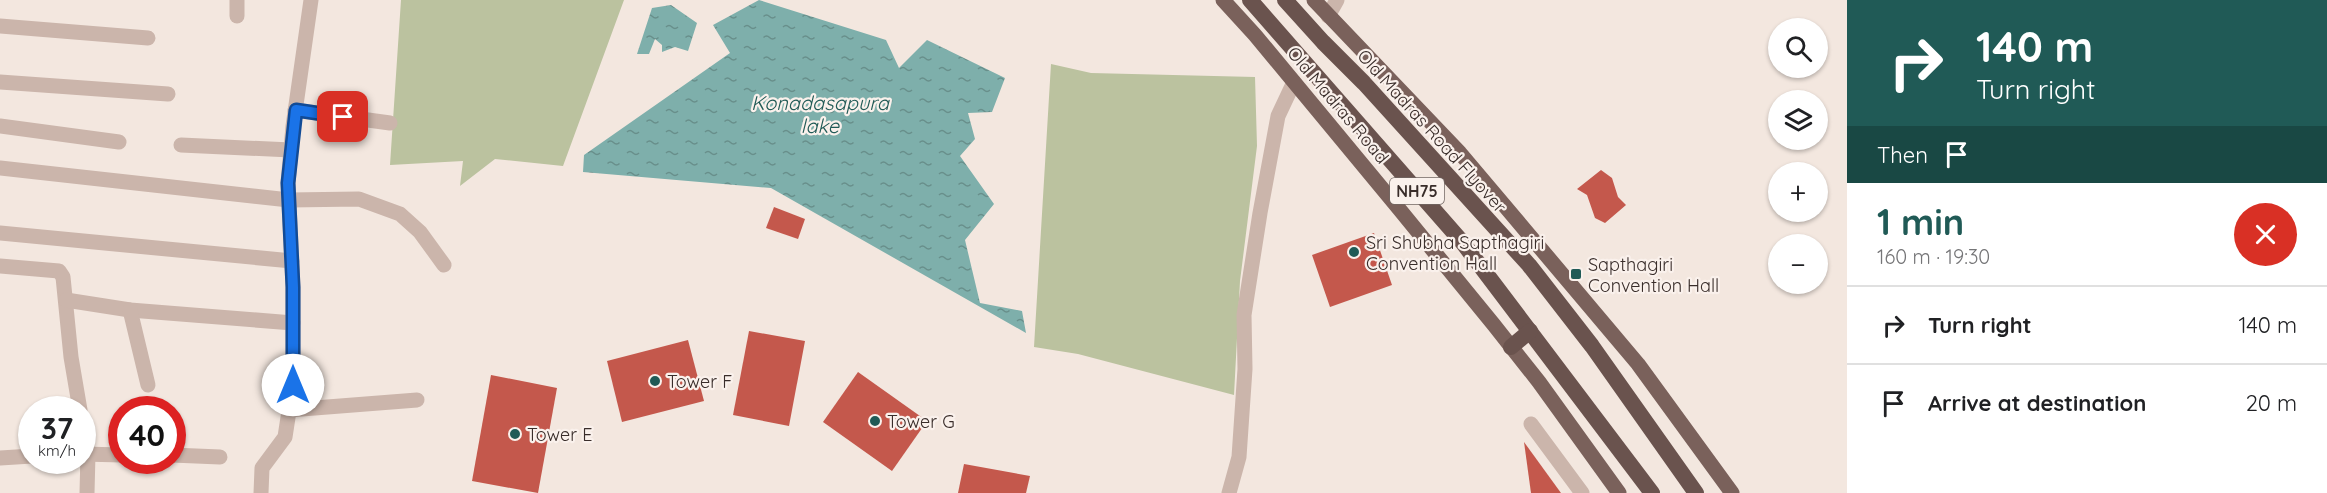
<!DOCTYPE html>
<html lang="en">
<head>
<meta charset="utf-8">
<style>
  :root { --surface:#fff; --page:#f6f6f6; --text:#202124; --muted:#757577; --line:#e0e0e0; --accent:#205a56 }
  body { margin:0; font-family:Quicksand,sans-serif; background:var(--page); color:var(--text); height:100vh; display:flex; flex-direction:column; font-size:22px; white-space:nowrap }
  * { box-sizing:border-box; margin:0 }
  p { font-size:20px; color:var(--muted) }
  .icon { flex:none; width:33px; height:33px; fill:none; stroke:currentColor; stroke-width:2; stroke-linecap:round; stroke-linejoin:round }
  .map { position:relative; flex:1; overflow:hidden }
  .panel { display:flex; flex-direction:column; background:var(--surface); width:480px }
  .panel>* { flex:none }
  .hud { background:#205a56; color:#fff; overflow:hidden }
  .tools { position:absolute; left:1768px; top:18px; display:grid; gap:12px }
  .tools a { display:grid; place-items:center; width:60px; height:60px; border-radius:50%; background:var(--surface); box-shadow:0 2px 4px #0004; font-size:30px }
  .speed { position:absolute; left:18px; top:396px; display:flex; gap:12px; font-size:30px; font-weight:700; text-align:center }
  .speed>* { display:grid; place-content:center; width:78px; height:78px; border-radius:50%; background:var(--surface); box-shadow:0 2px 4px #0004; line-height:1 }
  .speed small { font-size:15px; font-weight:400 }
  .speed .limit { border:9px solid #d22; background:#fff; color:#111 }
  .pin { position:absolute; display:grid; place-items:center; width:51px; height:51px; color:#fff; margin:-26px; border-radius:12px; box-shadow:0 3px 9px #0006 }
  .me { position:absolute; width:66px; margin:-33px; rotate:0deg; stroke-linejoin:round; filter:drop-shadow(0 0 4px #0008) }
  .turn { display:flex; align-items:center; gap:21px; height:126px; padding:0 30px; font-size:27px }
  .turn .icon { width:78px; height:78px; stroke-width:2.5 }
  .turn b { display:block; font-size:42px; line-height:51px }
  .then { display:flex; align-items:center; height:57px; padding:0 30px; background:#0003; gap:12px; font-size:22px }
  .round { display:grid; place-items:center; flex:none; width:63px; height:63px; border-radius:32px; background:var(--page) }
  .headline { display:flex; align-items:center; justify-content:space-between; height:102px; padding:0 30px }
  h1 { font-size:36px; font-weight:800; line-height:45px; color:var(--accent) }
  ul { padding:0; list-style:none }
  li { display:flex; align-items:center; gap:18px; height:78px; padding:0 30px; border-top:2px solid var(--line) }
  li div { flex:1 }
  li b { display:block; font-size:22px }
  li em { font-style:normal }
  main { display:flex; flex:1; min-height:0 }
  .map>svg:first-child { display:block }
  .grass { fill:#bbc29f }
  .water { fill:url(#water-ripples) }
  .building { fill:#c4584c }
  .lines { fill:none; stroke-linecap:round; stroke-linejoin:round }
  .minor { stroke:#cbb5ab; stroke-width:15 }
  .tertiary { stroke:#cbb5ab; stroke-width:15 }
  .primary { stroke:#7a615b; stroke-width:15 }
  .trunk { stroke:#6a534e; stroke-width:16 }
  .route-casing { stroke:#114b97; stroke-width:15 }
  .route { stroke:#1a73e8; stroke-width:10 }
  .poi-dot { fill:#205a56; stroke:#faf1ec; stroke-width:2 }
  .labels { text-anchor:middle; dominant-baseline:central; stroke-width:4.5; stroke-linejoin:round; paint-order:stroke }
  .shield { fill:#faf1ec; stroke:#736864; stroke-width:1.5 }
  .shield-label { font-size:16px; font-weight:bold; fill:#392d2a }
  .street-label { font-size:18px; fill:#392d2a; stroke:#faf1ec }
  .poi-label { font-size:18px; fill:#392d2a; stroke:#faf1ec; text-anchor:start }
  .water-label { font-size:20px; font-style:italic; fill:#205a56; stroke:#faf1ec }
</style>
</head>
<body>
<main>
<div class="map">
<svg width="1847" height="493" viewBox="0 0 1847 493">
  <defs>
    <pattern id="water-ripples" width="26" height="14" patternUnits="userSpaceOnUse" patternTransform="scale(1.5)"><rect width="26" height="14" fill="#7eafab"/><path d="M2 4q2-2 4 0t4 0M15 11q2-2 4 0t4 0" fill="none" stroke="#688f8b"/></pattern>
  </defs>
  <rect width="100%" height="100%" fill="#f3e7df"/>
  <g class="grass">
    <path d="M401 0H624L563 166 495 159 460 186 463 161 390 165Z"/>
    <path d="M1051 64 1091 73 1255 77 1257 146 1240 281 1234 395 1078 354 1034 347Z"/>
  </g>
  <g class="water">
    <path d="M759 0 886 40 899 68 927 40 1005 78 992 112 968 113 975 139 960 156 994 204 965 240 980 303 1022 311 1026 333 771 188 583 172 584 155 730 53 713 25Z"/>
    <path d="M671 5 697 23 688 51 675 47 662 52V45L655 39 649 54H637L652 8Z"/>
  </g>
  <g class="building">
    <path d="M1601 170 1612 178 1618 197 1626 205 1605 223 1595 218 1587 195 1577 189Z"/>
    <path d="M774 207 805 219 798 239 766 228Z"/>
    <path d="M1374 233 1392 285 1330 307 1312 255Z"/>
    <path d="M749 331 805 341 789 426 733 415Z"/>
    <path d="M688 340 704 401 622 422 607 361Z"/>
    <path d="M858 372 927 421 892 471 823 422Z"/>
    <path d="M491 375 557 388 538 493 472 481Z"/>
    <path d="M1524 442 1561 493H1531Z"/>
    <path d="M964 464 1030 476 1026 493H958Z"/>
  </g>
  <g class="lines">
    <g class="minor">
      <path d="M237 16V0"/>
      <path d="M1328 16 1337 0"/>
      <path d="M0 26 148 38"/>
      <path d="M0 82 168 94"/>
      <path d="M295 110 390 123"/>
      <path d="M0 126 119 142"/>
      <path d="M181 145 291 150"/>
      <path d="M0 168 289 200 359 199 400 214 420 232 444 265"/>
      <path d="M0 233 292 261"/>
      <path d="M0 266 59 271 63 277 71 357 80 410"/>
      <path d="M66 300 130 310 293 323"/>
      <path d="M130 310 148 385"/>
      <path d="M289 410 417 400"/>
      <path d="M82 424 88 454 87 493"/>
      <path d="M1531 424 1582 493"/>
      <path d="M82 454 122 455"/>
      <path d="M172 455 220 457"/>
      <path d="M0 458 32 456"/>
    </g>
    <g class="tertiary">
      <path d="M261 493 262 468 285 437 293 385V287L288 183 293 126 311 0"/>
      <path d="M1229 493 1239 457 1245 369 1244 315 1260 213 1278 116 1294 82"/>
    </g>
    <g class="primary">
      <path d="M1223 0 1255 35 1400 210 1494 325 1539 382 1619 493"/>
      <path d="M1314 0 1460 153 1638 364 1732 493"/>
    </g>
    <g class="trunk">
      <path d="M1250 0 1463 243 1652 493"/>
      <path d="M1285 0 1323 42 1364 83 1529 265 1592 346 1696 493"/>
      <path d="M1511 347 1530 331"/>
    </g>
  </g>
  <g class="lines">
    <defs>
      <path id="route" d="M293 385V287L288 183 296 110 343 117"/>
    </defs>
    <use href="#route" class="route-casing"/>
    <use href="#route" class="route"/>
  </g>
  <g class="poi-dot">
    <circle cx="1354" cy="252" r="6"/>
    <rect x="1570" y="268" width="12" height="12" rx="3"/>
    <circle cx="655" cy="381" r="6"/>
    <circle cx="875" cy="421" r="6"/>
    <circle cx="515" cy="434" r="6"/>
  </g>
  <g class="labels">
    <rect class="shield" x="1390" y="178" width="54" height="26" rx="4.5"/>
    <g class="shield-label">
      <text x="1417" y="191">NH75</text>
    </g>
    <g class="street-label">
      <text transform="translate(1338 105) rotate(50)">Old Madras Road</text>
      <text transform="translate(1432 131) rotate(48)">Old Madras Road Flyover</text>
    </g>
    <g class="poi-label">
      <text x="1366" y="242">Sri Shubha Sapthagiri<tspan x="1366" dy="21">Convention Hall</tspan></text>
      <text x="1588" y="264">Sapthagiri<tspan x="1588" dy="21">Convention Hall</tspan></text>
      <text x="667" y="381">Tower F</text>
      <text x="887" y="421">Tower G</text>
      <text x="527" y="434">Tower E</text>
    </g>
    <g class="water-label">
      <text x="820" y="102">Konadasapura<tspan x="820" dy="23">lake</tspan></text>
    </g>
  </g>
</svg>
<div class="tools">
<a><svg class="icon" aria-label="search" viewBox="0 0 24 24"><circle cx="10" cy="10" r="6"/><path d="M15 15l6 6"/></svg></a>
<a><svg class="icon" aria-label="layers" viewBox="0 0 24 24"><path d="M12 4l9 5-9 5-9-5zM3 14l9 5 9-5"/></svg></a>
<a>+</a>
<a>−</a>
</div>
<div class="speed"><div>37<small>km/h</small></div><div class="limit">40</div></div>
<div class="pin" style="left:343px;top:117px;background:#d93025"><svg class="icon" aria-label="arrive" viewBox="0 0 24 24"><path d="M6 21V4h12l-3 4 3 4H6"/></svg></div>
<svg class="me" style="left:293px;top:385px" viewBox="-20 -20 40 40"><circle r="19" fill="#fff"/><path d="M0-13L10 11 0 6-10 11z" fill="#1a73e8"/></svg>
</div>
<section class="panel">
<div class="hud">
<div class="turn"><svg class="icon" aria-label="right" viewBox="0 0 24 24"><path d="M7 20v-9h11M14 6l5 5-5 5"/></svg><div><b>140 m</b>Turn right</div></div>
<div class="then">Then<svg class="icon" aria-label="arrive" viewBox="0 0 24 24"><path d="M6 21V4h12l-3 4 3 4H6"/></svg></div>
</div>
<div class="headline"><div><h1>1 min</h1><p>160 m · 19:30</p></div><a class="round" style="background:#d93025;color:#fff"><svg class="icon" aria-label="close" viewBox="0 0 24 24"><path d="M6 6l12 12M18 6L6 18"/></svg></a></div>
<ul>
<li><svg class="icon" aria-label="right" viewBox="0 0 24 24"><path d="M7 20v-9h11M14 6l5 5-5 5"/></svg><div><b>Turn right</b></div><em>140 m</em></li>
<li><svg class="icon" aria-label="arrive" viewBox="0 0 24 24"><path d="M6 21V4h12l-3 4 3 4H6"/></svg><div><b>Arrive at destination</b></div><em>20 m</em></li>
</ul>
</section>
</main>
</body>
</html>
